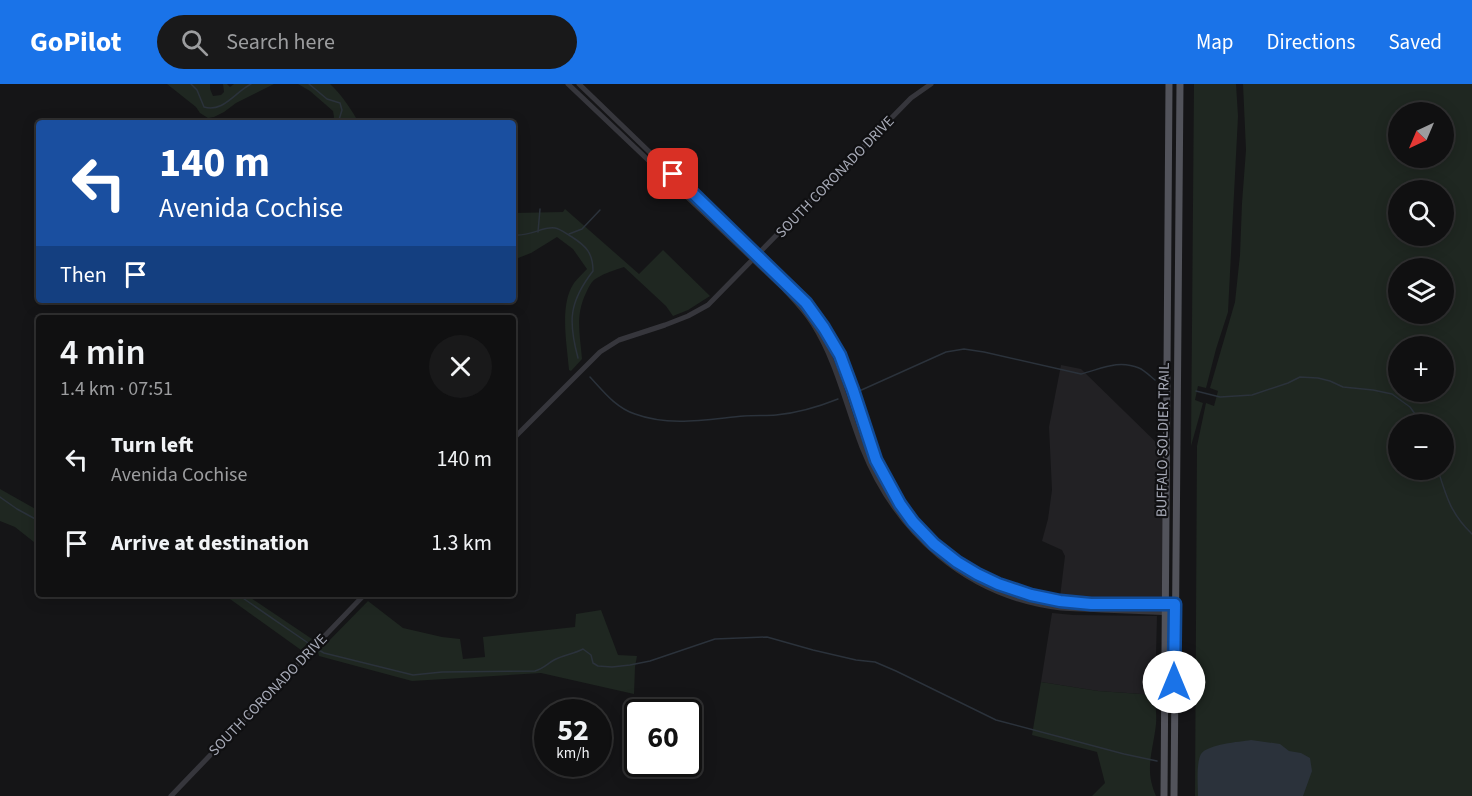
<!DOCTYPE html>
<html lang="en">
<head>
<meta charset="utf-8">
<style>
  :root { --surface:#101011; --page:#19191a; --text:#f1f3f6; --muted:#9c9d9f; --line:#303031; --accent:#1a73e8 }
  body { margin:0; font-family:"Source Sans 3",sans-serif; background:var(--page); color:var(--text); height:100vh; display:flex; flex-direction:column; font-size:22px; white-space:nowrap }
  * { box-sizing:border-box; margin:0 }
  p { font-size:20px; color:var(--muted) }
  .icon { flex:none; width:33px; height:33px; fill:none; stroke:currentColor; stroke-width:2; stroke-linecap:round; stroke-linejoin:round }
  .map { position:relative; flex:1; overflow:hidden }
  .drawer { position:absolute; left:36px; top:231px; width:480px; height:282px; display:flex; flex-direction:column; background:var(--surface); border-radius:6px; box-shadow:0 3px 15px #0003,0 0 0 2px var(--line) }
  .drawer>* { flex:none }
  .banner { position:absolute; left:36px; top:36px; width:480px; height:183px; border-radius:6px; box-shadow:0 3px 15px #0003,0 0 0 2px var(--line); background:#1a4fa0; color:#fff; overflow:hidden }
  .needle { width:39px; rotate:224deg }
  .fabs { position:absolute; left:1388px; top:18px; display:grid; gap:12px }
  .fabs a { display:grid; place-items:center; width:66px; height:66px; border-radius:50%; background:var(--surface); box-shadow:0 3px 15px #0003,0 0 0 2px var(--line); font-size:30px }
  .speed { position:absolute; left:534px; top:615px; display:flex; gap:12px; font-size:30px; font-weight:700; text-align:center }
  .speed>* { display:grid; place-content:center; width:78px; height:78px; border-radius:50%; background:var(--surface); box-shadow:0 3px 15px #0003,0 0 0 2px var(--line); line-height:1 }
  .speed small { font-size:15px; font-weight:400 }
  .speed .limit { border:3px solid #111; border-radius:9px; background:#fff; color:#111 }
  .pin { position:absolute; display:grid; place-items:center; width:51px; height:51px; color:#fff; margin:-26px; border-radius:12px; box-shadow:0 3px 9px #0006 }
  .me { position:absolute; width:66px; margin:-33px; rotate:0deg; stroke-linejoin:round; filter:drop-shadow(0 0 4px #0008) }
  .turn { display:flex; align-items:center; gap:21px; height:126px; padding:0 24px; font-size:27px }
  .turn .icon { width:78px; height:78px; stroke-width:2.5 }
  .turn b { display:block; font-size:42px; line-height:51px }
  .then { display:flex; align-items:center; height:57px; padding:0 24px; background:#0003; gap:12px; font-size:22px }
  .round { display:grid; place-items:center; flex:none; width:63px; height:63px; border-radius:32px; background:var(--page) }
  .summary { display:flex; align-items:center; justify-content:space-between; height:102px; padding:0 24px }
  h1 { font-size:36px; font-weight:600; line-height:45px }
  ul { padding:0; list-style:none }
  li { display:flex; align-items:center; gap:18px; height:84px; padding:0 24px }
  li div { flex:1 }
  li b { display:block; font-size:22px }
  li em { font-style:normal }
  header { display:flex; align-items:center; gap:36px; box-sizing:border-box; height:84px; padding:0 30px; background:var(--accent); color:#fff }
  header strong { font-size:28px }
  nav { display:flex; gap:33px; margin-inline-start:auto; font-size:21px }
  .search { width:420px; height:54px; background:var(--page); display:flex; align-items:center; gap:15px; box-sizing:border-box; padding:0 21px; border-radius:33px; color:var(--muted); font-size:22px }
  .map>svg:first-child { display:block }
  .built { fill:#222124 }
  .green { fill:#1f2721; fill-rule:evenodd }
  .water { fill:#2b323b }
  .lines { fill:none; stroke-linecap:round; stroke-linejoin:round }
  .stream { stroke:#2b323b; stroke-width:1.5 }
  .tertiary { stroke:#36363c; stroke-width:5 }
  .primary { stroke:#52535b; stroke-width:7 }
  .route-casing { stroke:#114b97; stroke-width:15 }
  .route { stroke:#1a73e8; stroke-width:10 }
  .labels { text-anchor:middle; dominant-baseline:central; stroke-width:4.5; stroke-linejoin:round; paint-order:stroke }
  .street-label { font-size:15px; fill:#a7aab7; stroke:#101012 }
</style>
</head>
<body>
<header>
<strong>GoPilot</strong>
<div class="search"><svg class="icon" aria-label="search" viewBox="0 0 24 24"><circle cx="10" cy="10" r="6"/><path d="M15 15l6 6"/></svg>Search here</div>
<nav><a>Map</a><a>Directions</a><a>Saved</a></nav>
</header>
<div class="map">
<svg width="1472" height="712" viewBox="0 0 1472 712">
  <rect width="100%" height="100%" fill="#151517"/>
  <g class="built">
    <path d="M1061 281 1081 285 1167 369 1165 520 1060 513 1065 472 1062 466 1042 457 1048 435 1052 406 1049 343Z"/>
    <path d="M1052 529 1073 531 1157 532 1155 611 1098 607 1041 598Z"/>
  </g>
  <g class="green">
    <path d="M167 0H210V5L213 12 221 11 224 8 223 0H227L230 3 234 0H274L236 19 224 28 214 33 208 34 200 29 196 23Z"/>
    <path d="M298 0H330C342 11 351 25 359 39H332L334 33 333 27 310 7Z"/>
    <path d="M1194 0H1236L1238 32 1228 228 1216 265 1206 304 1198 302 1195 316 1203 319 1191 362Z"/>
    <path d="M1243 0H1472V712H1195L1197 362 1206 319 1214 322 1218 307 1210 304 1235 218 1240 171 1242 119 1246 66ZM1398 28H1443V74H1398ZM1398 106H1443V152H1398ZM1398 184H1443V230H1398ZM1398 262H1443V308H1398ZM1398 340H1443V386H1398Z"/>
    <path d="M565 125 639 190 663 166 710 212 688 226 673 232 666 222 624 183C615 186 605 189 597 194 591 197 589 203 586 209 575 232 580 250 582 275L571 287 569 286C567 260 559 221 574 199 578 194 583 189 587 185L573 165 557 153 531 169 513 176V129L563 128Z"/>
    <path d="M0 405 39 427V462L15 443 0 437Z"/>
    <path d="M223 510H245L312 555 301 566Z"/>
    <path d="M368 517 403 544 442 553 460 555 463 575 485 573 483 553 575 543 576 530 601 526 618 571 637 572 635 583 634 610 541 589 412 597 319 572 318 568Z"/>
    <path d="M1041 598 1098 607 1155 611C1155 621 1157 630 1156 640 1153 668 1144 685 1156 712H1092L1105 699 1097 668 1032 651Z"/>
  </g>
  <path class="water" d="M1251 656 1280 660 1289 667 1301 669 1310 674 1312 687 1303 712H1198C1198 701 1196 679 1201 670 1208 660 1239 658 1251 656Z"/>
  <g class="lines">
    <g class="stream">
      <path d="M191 0 197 6 204 23C223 29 235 8 251 0"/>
      <path d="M309 0 327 15 340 19 342 26 338 39"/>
      <path d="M538 148 540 125"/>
      <path d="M569 150 582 145 600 126"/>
      <path d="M513 151C530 153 543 142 555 144 561 145 566 150 572 153 586 162 593 169 593 187 569 218 568 237 578 274"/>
      <path d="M590 293C603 307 616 324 635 330 670 343 709 335 744 332 755 331 766 332 776 331 798 329 818 323 838 315"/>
      <path d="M1196 307 1220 313 1252 311 1288 299 1300 293 1318 294 1330 297 1343 303 1373 306 1392 310 1410 323 1422 340"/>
      <path d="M857 308 946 268 964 265 984 268 1081 290C1101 285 1118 275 1139 284 1144 286 1150 292 1155 296"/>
      <path d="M1438 386C1446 412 1451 430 1472 450"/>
      <path d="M0 413 17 425 39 437"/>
      <path d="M237 510 311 561"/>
      <path d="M315 564 324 569 413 591 442 588 535 587C543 585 547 580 554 576 563 571 574 570 583 565L591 571 593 579 598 582 612 583 630 581 650 577 715 555 767 553 813 566 856 576 875 578 896 587 996 636 1124 670 1157 677"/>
    </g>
    <g class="tertiary">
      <path d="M568 0 784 205C794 216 805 227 813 240 837 278 846 322 862 363 896 449 966 513 1061 524 1074 525 1088 525 1102 526 1126 527 1150 528 1175 529"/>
      <path d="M579 0 806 219C818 236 832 253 840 272 855 305 861 342 875 375 879 383 884 391 888 399 901 421 915 443 935 460 970 491 1015 511 1061 517 1099 522 1137 518 1175 520"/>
      <path d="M513 355 600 268 619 256 665 241 688 232 708 221 911 14 931 0"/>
      <path d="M171 712 365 510"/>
    </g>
    <g class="primary">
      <path d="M1164 712 1169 0"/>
      <path d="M1174 712 1180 0"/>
    </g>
  </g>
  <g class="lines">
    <defs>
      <path id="route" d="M673 90 806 219 824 244 840 271 853 306 876 376 900 420 913 438 934 460 957 478 977 490 998 500 1031 511 1060 517 1091 520H1175L1174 598"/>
    </defs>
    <use href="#route" class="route-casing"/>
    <use href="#route" class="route"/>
  </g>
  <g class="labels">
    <g class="street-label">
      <text transform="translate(835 93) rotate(-46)">SOUTH CORONADO DRIVE</text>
      <text transform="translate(1163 356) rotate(-89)">BUFFALO SOLDIER TRAIL</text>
      <text transform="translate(268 611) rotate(-46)">SOUTH CORONADO DRIVE</text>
    </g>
  </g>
</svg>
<div class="fabs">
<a><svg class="needle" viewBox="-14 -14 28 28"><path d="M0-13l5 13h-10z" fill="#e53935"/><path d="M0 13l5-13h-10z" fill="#9c9d9f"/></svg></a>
<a><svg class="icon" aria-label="search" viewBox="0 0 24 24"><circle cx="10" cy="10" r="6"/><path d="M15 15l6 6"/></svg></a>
<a><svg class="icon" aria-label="layers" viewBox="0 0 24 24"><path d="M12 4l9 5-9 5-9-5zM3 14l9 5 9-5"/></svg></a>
<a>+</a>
<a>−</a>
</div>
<div class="speed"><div>52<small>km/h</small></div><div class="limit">60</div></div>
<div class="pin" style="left:673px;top:90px;background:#d93025"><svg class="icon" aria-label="arrive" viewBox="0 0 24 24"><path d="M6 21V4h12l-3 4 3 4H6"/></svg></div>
<svg class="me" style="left:1174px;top:598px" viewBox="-20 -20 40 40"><circle r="19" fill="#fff"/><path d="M0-13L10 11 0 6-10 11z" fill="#1a73e8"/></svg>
<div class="banner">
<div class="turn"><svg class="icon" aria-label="left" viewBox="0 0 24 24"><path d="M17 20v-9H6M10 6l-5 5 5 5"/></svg><div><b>140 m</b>Avenida Cochise</div></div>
<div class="then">Then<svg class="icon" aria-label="arrive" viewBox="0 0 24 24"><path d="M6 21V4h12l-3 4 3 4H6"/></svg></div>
</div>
<section class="drawer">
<div class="summary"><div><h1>4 min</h1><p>1.4 km · 07:51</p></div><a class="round"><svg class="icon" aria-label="close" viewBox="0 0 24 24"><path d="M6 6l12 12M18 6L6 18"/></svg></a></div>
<ul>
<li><svg class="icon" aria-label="left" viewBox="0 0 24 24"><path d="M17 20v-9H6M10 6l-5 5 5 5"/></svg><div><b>Turn left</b><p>Avenida Cochise</p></div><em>140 m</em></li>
<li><svg class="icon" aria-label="arrive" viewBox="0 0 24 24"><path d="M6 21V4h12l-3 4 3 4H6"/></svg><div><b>Arrive at destination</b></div><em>1.3 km</em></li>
</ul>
</section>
</div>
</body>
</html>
